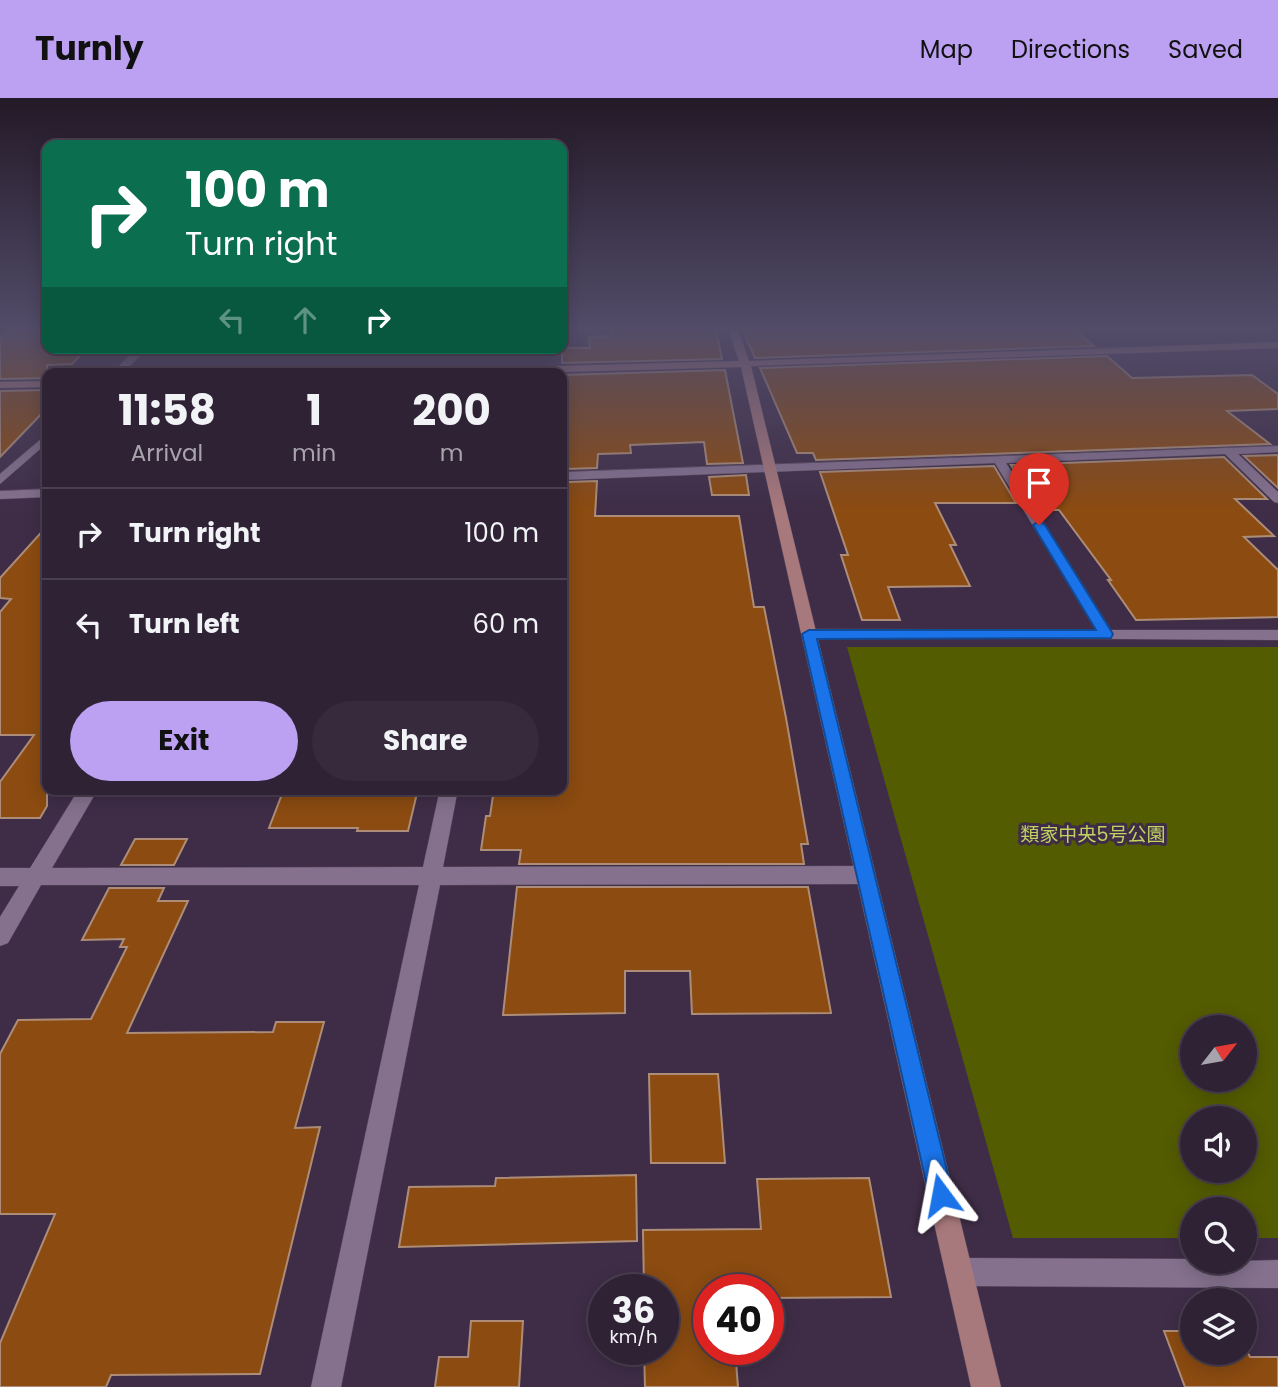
<!DOCTYPE html>
<html lang="en">
<head>
<meta charset="utf-8">
<style>
  :root { --surface:#2f2235; --page:#372a3d; --text:#f1f3f6; --muted:#a7a4ad; --line:#4a3f50; --accent:#bca0f2 }
  body { margin:0; font-family:Poppins,"Noto Sans JP",sans-serif; background:var(--page); color:var(--text); height:100vh; display:flex; flex-direction:column; font-size:26px; white-space:nowrap }
  * { box-sizing:border-box; margin:0 }
  p { font-size:23px; color:var(--muted) }
  .icon { flex:none; width:38px; height:38px; fill:none; stroke:currentColor; stroke-width:2; stroke-linecap:round; stroke-linejoin:round }
  .map { position:relative; flex:1; overflow:hidden }
  .drawer { position:absolute; left:42px; top:270px; width:525px; height:427px; display:flex; flex-direction:column; background:var(--surface); border-radius:14px; box-shadow:0 4px 18px #0003,0 0 0 2px var(--line) }
  .drawer>* { flex:none }
  .guide { position:absolute; left:42px; top:42px; width:525px; height:214px; border-radius:14px; box-shadow:0 4px 18px #0003,0 0 0 2px var(--line); background:#0b6e4f; color:#fff; overflow:hidden }
  .needle { width:46px; rotate:59deg }
  .fabs { position:absolute; left:1180px; top:917px; display:grid; gap:14px }
  .fabs a { display:grid; place-items:center; width:77px; height:77px; border-radius:50%; background:var(--surface); box-shadow:0 4px 18px #0003,0 0 0 2px var(--line); font-size:35px }
  .speed { position:absolute; left:588px; top:1176px; display:flex; gap:14px; font-size:35px; font-weight:700; text-align:center }
  .speed>* { display:grid; place-content:center; width:91px; height:91px; border-radius:50%; background:var(--surface); box-shadow:0 4px 18px #0003,0 0 0 2px var(--line); line-height:1 }
  .speed small { font-size:18px; font-weight:400 }
  .speed .limit { border:10px solid #d22; background:#fff; color:#111 }
  .pin { position:absolute; display:grid; place-items:center; width:60px; height:60px; color:#fff; margin:-72px -30px; border-radius:50% 50% 50% 0; rotate:-45deg; box-shadow:0 0 7px #0007 }
  .pin .icon { rotate:45deg }
  .me { position:absolute; width:77px; margin:-38px; rotate:347deg; stroke-linejoin:round; filter:drop-shadow(0 0 5px #0008) }
  .turn { display:flex; align-items:center; gap:24px; height:147px; padding:0 28px; font-size:32px }
  .turn .icon { width:91px; height:91px; stroke-width:2.5 }
  .turn b { display:block; font-size:49px; line-height:60px }
  .lanes { display:flex; align-items:center; height:66px; padding:0 28px; background:#0003; justify-content:center; gap:35px; direction:ltr }
  .lanes .off { opacity:.35 }
  .eta { display:flex; justify-content:space-evenly; align-items:center; height:119px; text-align:center }
  .eta b { font-size:42px; font-weight:700; line-height:49px }
  .action { display:flex; gap:14px; margin-top:auto; padding:14px 28px }
  .action a { flex:1; height:80px; border-radius:42px; background:var(--accent); color:#111; font-size:28px; font-weight:700; line-height:80px; text-align:center }
  .action a+a { background:var(--page); color:var(--text) }
  ul { padding:0; list-style:none }
  li { display:flex; align-items:center; gap:21px; height:91px; padding:0 28px; border-top:2px solid var(--line) }
  li div { flex:1 }
  li b { display:block; font-size:26px }
  li em { font-style:normal }
  header { display:flex; align-items:center; gap:42px; box-sizing:border-box; height:98px; padding:0 35px; background:var(--accent); color:#111 }
  header strong { font-size:33px }
  nav { display:flex; gap:38px; margin-inline-start:auto; font-size:24px }
  .map>svg:first-child { display:block }
  .green { fill:#535c01; fill-rule:evenodd }
  .building { fill:#8b4b11; stroke:#ad8d77; stroke-width:2 }
  .lines { fill:none; stroke-linecap:round; stroke-linejoin:round }
  .street-casing { stroke:#594a5f; stroke-width:1 }
  .secondary-casing { stroke:#594a5f; stroke-width:1 }
  .street { fill:#85718e; fill-rule:evenodd }
  .secondary { fill:#a7787c; fill-rule:evenodd }
  .route { fill:#1a73e8; stroke:#114b97; stroke-width:2 }
  .labels { text-anchor:middle; dominant-baseline:central; stroke-width:6; stroke-linejoin:round; paint-order:stroke }
  .park-label { font-size:19px; fill:#c1d262; stroke:#3f2d47 }
</style>
</head>
<body>
<header>
<strong>Turnly</strong>
<nav><a>Map</a><a>Directions</a><a>Saved</a></nav>
</header>
<div class="map">
<svg width="1278" height="1289" viewBox="0 0 1278 1289">
  <rect width="100%" height="100%" fill="#3f2d47"/>
  <path class="green" d="M847 549H1278V1140H1244V1111H1192V1140H1013ZM1192 929H1244V982H1192ZM1192 1020H1244V1073H1192Z"/>
  <g class="building">
    <path d="M12 231H47V250H87L72 266 47 267V280L0 281V240Z"/>
    <path d="M612 231H716L722 261 562 265V250H590L589 239 613 238Z"/>
    <path d="M742 231H1074L1094 248 755 260Z"/>
    <path d="M1107 258 1132 280 1252 277 1278 296V311L1227 313 1270 346 816 362 813 355H797L760 270Z"/>
    <path d="M725 272 743 365 707 366 704 344 630 347 631 355 598 356 597 370 566 371 562 277Z"/>
    <path d="M47 292V310L0 359V293Z"/>
    <path d="M1278 357V390L1244 358Z"/>
    <path d="M1224 359 1267 401H1235L1274 438 1244 439 1278 472V519L1136 522 1108 482H1111L1059 412H1046L1041 405H1034L1011 367Z"/>
    <path d="M994 368 1016 405H935L956 447H950L970 488 888 489 900 522H862L841 457H848L820 374Z"/>
    <path d="M746 377 749 397H712L709 379Z"/>
    <path d="M597 383 595 418H739L754 509H764L786 620 808 746H801L804 766H519L521 752H481L486 718H490L494 691H562L568 583H562V387H567V384Z"/>
    <path d="M47 428V708L40 720H0V684L34 637H0V514L11 501 0 500V480Z"/>
    <path d="M284 691H418L408 733H357L358 730H269Z"/>
    <path d="M135 741H187L174 767H121Z"/>
    <path d="M517 789H808L831 915 692 916 690 873H625V915L503 917Z"/>
    <path d="M109 790H164L158 803H188L127 935 273 934 276 924H324L295 1030 320 1029 260 1276 111 1277 106 1289H0V1245L55 1116H0V956L18 922 91 921 127 849H120L124 841 82 842Z"/>
    <path d="M649 976H718L725 1065H651Z"/>
    <path d="M636 1077 637 1143 399 1149 409 1089 495 1088 496 1080Z"/>
    <path d="M869 1080 891 1199 768 1200V1192H709V1251H735L738 1289H645L644 1251H663V1192H644L643 1132 761 1131 757 1081Z"/>
    <path d="M471 1223H523L519 1289H435L439 1259H468Z"/>
    <path d="M1164 1233H1192V1255H1244V1247L1250 1259H1278V1289H1185Z"/>
  </g>
  <g class="lines">
    <defs>
      <g id="street">
        <path d="M137 250H148L123 275H112Z"/>
        <path d="M47 336V345L0 386V376Z"/>
        <path d="M1278 348V354L1238 356 1278 394V405L1274 404 1225 356 1006 365 1111 532H1278V542L804 539 801 536 804 533 809 531 1096 532 995 365 562 382V374Z"/>
        <path d="M47 391V399L0 401V393Z"/>
        <path d="M79 691H98L52 770 423 769 440 691H458L443 769 865 768 872 771 875 777 872 783 865 786 440 787 341 1289H311L419 787H41L8 845 0 848V819L19 788H0V770H30Z"/>
        <path d="M959 1160 1192 1161V1164L1278 1162V1190L959 1188 949 1184 945 1174 949 1164Z"/>
      </g>
      <g id="secondary">
        <path d="M728 231H738L749 263 1278 244V250L751 268 1001 1289H971L741 269 527 275H410L415 272 739 263Z"/>
        <path d="M47 283V289L0 290V284Z"/>
      </g>
    </defs>
    <use href="#street" class="street-casing"/>
    <use href="#secondary" class="secondary-casing"/>
    <use href="#street" class="street"/>
    <use href="#secondary" class="secondary"/>
  </g>
  <linearGradient id="sky" x2="0" y2="1"><stop stop-color="#231927"/><stop offset="0.56" stop-color="#524c69"/><stop offset="1" stop-color="#524c69" stop-opacity="0"/></linearGradient>
  <rect width="1278" height="411" fill="url(#sky)"/>
  <path class="route" d="M1039 423 1045 427 1113 536 1111 540 817 541 953 1097 949 1106 941 1110 932 1106 929 1097 802 536 809 532H1096L1033 427Z"/>
  <g class="labels">
    <g class="park-label">
      <text x="1093" y="736">類家中央5号公園</text>
    </g>
  </g>
</svg>
<div class="fabs">
<a><svg class="needle" viewBox="-14 -14 28 28"><path d="M0-13l5 13h-10z" fill="#e53935"/><path d="M0 13l5-13h-10z" fill="#a7a4ad"/></svg></a>
<a><svg class="icon" aria-label="sound" viewBox="0 0 24 24"><path d="M4 9h4l5-4v14l-5-4H4zM17 9q2 3 0 6"/></svg></a>
<a><svg class="icon" aria-label="search" viewBox="0 0 24 24"><circle cx="10" cy="10" r="6"/><path d="M15 15l6 6"/></svg></a>
<a><svg class="icon" aria-label="layers" viewBox="0 0 24 24"><path d="M12 4l9 5-9 5-9-5zM3 14l9 5 9-5"/></svg></a>
</div>
<div class="speed"><div>36<small>km/h</small></div><div class="limit">40</div></div>
<div class="pin" style="left:1039px;top:427px;background:#d93025"><svg class="icon" aria-label="arrive" viewBox="0 0 24 24"><path d="M6 21V4h12l-3 4 3 4H6"/></svg></div>
<svg class="me" style="left:941px;top:1097px" viewBox="-20 -20 40 40"><path d="M0-17L14 15 0 8-14 15z" fill="#1a73e8" stroke="#fff" stroke-width="4"/></svg>
<div class="guide">
<div class="turn"><svg class="icon" aria-label="right" viewBox="0 0 24 24"><path d="M7 20v-9h11M14 6l5 5-5 5"/></svg><div><b>100 m</b>Turn right</div></div>
<div class="lanes"><svg class="icon off" aria-label="left" viewBox="0 0 24 24"><path d="M17 20v-9H6M10 6l-5 5 5 5"/></svg><svg class="icon off" aria-label="ahead" viewBox="0 0 24 24"><path d="M12 20V5M6 11l6-6 6 6"/></svg><svg class="icon" aria-label="right" viewBox="0 0 24 24"><path d="M7 20v-9h11M14 6l5 5-5 5"/></svg></div>
</div>
<section class="drawer">
<div class="eta">
<div><b>11:58</b><p>Arrival</p></div>
<div><b>1</b><p>min</p></div>
<div><b>200</b><p>m</p></div>
</div>
<ul>
<li><svg class="icon" aria-label="right" viewBox="0 0 24 24"><path d="M7 20v-9h11M14 6l5 5-5 5"/></svg><div><b>Turn right</b></div><em>100 m</em></li>
<li><svg class="icon" aria-label="left" viewBox="0 0 24 24"><path d="M17 20v-9H6M10 6l-5 5 5 5"/></svg><div><b>Turn left</b></div><em>60 m</em></li>
</ul>
<div class="action"><a>Exit</a><a>Share</a></div>
</section>
</div>
</body>
</html>
